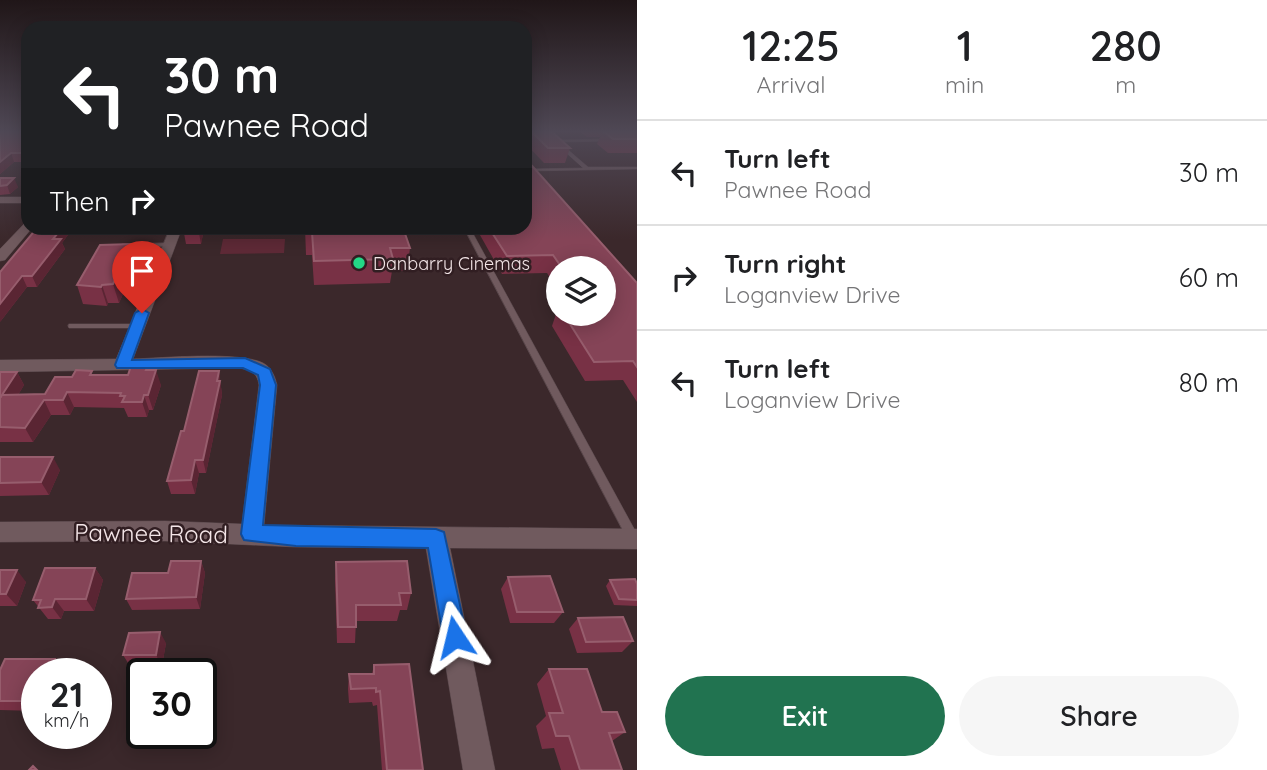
<!DOCTYPE html>
<html lang="en">
<head>
<meta charset="utf-8">
<style>
  :root { --surface:#fff; --page:#f6f6f6; --text:#202124; --muted:#757577; --line:#e0e0e0; --accent:#217350 }
  body { margin:0; font-family:Quicksand,sans-serif; background:var(--page); color:var(--text); height:100vh; display:flex; flex-direction:column; font-size:26px; white-space:nowrap }
  * { box-sizing:border-box; margin:0 }
  p { font-size:23px; color:var(--muted) }
  .icon { flex:none; width:38px; height:38px; fill:none; stroke:currentColor; stroke-width:2; stroke-linecap:round; stroke-linejoin:round }
  .map { position:relative; flex:1; overflow:hidden }
  .sheet { display:flex; flex-direction:column; background:var(--surface); width:630px }
  .sheet>* { flex:none }
  .hud { position:absolute; left:21px; top:21px; width:511px; height:214px; border-radius:21px; box-shadow:0 4px 18px #0003; background:#202124; color:#fff; overflow:hidden }
  .buttons { position:absolute; left:546px; top:256px; display:grid; gap:14px }
  .buttons a { display:grid; place-items:center; width:70px; height:70px; border-radius:50%; background:var(--surface); box-shadow:0 4px 18px #0003; font-size:35px }
  .speed { position:absolute; left:21px; top:658px; display:flex; gap:14px; font-size:35px; font-weight:700; text-align:center }
  .speed>* { display:grid; place-content:center; width:91px; height:91px; border-radius:50%; background:var(--surface); box-shadow:0 4px 18px #0003; line-height:1 }
  .speed small { font-size:18px; font-weight:400 }
  .speed .limit { border:4px solid #111; border-radius:10px; background:#fff; color:#111 }
  .pin { position:absolute; display:grid; place-items:center; width:60px; height:60px; color:#fff; margin:-72px -30px; border-radius:50% 50% 50% 0; rotate:-45deg; box-shadow:0 0 7px #0007 }
  .pin .icon { rotate:45deg }
  .me { position:absolute; width:77px; margin:-38px; rotate:350deg; stroke-linejoin:round; filter:drop-shadow(0 0 5px #0008) }
  .turn { display:flex; align-items:center; gap:24px; height:147px; padding:0 28px; font-size:32px }
  .turn .icon { width:91px; height:91px; stroke-width:2.5 }
  .turn b { display:block; font-size:49px; line-height:60px }
  .then { display:flex; align-items:center; height:66px; padding:0 28px; background:#0003; gap:14px; font-size:26px }
  .eta { display:flex; justify-content:space-evenly; align-items:center; height:119px; text-align:center }
  .eta b { font-size:42px; font-weight:600; line-height:49px }
  .button { display:flex; gap:14px; margin-top:auto; padding:14px 28px }
  .button a { flex:1; height:80px; border-radius:42px; background:var(--accent); color:#fff; font-size:28px; font-weight:600; line-height:80px; text-align:center }
  .button a+a { background:var(--page); color:var(--text) }
  ul { padding:0; list-style:none }
  li { display:flex; align-items:center; gap:21px; height:105px; padding:0 28px; border-top:2px solid var(--line) }
  li div { flex:1 }
  li b { display:block; font-size:26px }
  li em { font-style:normal }
  main { display:flex; flex:1; min-height:0 }
  .map>svg:first-child { display:block }
  .green { fill:#5f2a37 }
  .lines { fill:none; stroke-linecap:round; stroke-linejoin:round }
  .service-casing { stroke:#58474b; stroke-width:1 }
  .minor-casing { stroke:#58474b; stroke-width:1 }
  .service { fill:#705a5e; fill-rule:evenodd }
  .minor { fill:#705a5e; fill-rule:evenodd }
  .wall { fill:#783145 }
  .shaded-wall { fill:#5a2533 }
  .building { fill:#854457; stroke:#975d6d; stroke-width:2 }
  .route { fill:#1a73e8; stroke:#114b97; stroke-width:2 }
  .poi-dot { fill:#23d886; stroke:#311e22; stroke-width:2.5 }
  .labels { text-anchor:middle; dominant-baseline:central; stroke-width:5; stroke-linejoin:round; paint-order:stroke }
  .far-poi-label { font-size:18px; fill:#f3e5e7; stroke:#311e22; text-anchor:start }
  .near-street-label { font-size:24px; fill:#f3e5e7; stroke:#311e22 }
</style>
</head>
<body>
<main>
<div class="map">
<svg width="637" height="770" viewBox="0 0 637 770">
  <rect width="100%" height="100%" fill="#3b282b"/>
  <path class="green" d="M223 239H285L284 253 220 254Z"/>
  <g class="lines">
    <defs>
      <g id="service">
        <path d="M542 131H546L556 140 611 139 609 141 559 142 588 167H637V169L527 171V170L529 169 583 168Z"/>
        <path d="M464 228H470L637 534V542L633 543 629 542Z"/>
        <path d="M169 243 172 245 171 246 122 248 119 246 122 244Z"/>
        <path d="M69 324H137L141 326 137 328H69L68 326Z"/>
      </g>
      <g id="minor">
        <rect x="0" y="197" width="28" height="6"/>
        <path d="M28 222V228H32L5 260 0 261V249L24 224Z"/>
        <path d="M170 228H182L133 359C162 358 239 351 263 363 271 367 275 376 277 385L264 525 637 529V549L450 548 495 770H463L426 548 296 547 165 541 0 542V522L165 521 242 524 259 385C257 371 249 369 236 368L0 372V360L116 359Z"/>
      </g>
    </defs>
    <use href="#service" class="service-casing"/>
    <use href="#minor" class="minor-casing"/>
    <use href="#service" class="service"/>
    <use href="#minor" class="minor"/>
  </g>
  <g class="wall">
    <path d="M0 131H28V162H14L0 174Z"/>
    <path d="M526 131H551L570 148 565 163H544L525 143Z"/>
    <path d="M579 131H637V153H608L597 144 600 137H587Z"/>
    <path d="M0 178 18 187 10 194 0 195Z"/>
    <path d="M37 228H73L62 243 65 249 37 287H27L0 322Z"/>
    <path d="M118 228H155L153 233H120Z"/>
    <path d="M183 228H227L225 234H203L201 244H186Z"/>
    <path d="M305 228 410 248 407 271H392L390 283 314 285 312 255H306Z"/>
    <path d="M476 228H525L637 283V402L623 380 585 381 552 326 558 308V313H604V268H558V290L547 273 502 274Z"/>
    <path d="M132 244 137 262 119 303H108L107 306 83 304 77 285Z"/>
    <path d="M149 370 161 385 153 410H149L147 417H128L124 408 74 407 70 415H51L33 442H0V372H17L24 385 18 395 45 394 72 377 128 375Z"/>
    <path d="M219 371 222 395 206 473H199L195 494H171L167 481 184 431Z"/>
    <path d="M0 457 60 470 49 495 0 496Z"/>
    <path d="M201 561 205 573 200 609 132 610 126 599 168 573Z"/>
    <path d="M336 562 411 593 407 610H400L397 621H356L355 643H337L335 579Z"/>
    <path d="M95 568 103 580 94 611H64L61 619H48L33 600Z"/>
    <path d="M0 570 26 582 17 606H0Z"/>
    <path d="M508 577 563 612 554 623H510L501 589Z"/>
    <path d="M610 580 637 584V606L614 605 606 586Z"/>
    <path d="M578 618 633 641 622 652 577 653 569 629Z"/>
    <path d="M166 643 162 666H130L123 655Z"/>
    <path d="M55 659 65 670 37 674V711L0 710V670Z"/>
    <path d="M374 665 423 770H382L377 705 373 706 372 702 349 703 348 689 349 674H372Z"/>
    <path d="M549 669 602 712 625 732 612 741 622 770H561L554 748 542 749 536 726 546 716 537 684Z"/>
    <path d="M201 690 208 695 207 707H201Z"/>
  </g>
  <g class="shaded-wall">
    <path d="M11 153 14 162 0 174V162Z"/>
    <path d="M14 178 18 187 10 194 7 185Z"/>
    <path d="M62 228H73L62 243 65 249 37 287 32 276 53 239Z"/>
    <path d="M198 228H202L203 234 201 244Z"/>
    <path d="M132 244 137 262 119 303 113 284Z"/>
    <path d="M22 276 27 287 0 322V304Z"/>
    <path d="M102 285 108 303 107 306 101 287Z"/>
    <path d="M156 370 161 385 153 410 148 395Z"/>
    <path d="M219 371 222 395 206 473 203 460Z"/>
    <path d="M17 372 24 385 5 417 0 399Z"/>
    <path d="M67 392 74 407 70 415 63 400Z"/>
    <path d="M144 395 149 410 147 417 142 402Z"/>
    <path d="M44 400 51 415 33 442 25 428Z"/>
    <path d="M53 457 60 470 49 495 41 482Z"/>
    <path d="M195 460 199 473 195 494 191 480Z"/>
    <path d="M201 561 205 573 200 609 196 597Z"/>
    <path d="M95 568 103 580 94 611 86 599Z"/>
    <path d="M17 570 26 582 17 606 6 594Z"/>
    <path d="M55 599 64 611 61 619 52 607Z"/>
    <path d="M160 632 166 643 162 666 156 655Z"/>
    <path d="M55 659 65 670 63 674H50Z"/>
    <path d="M206 690 208 695 207 707 204 702Z"/>
  </g>
  <g class="building">
    <path d="M0 131H28V153H11L0 162Z"/>
    <path d="M531 131H551L570 148H548Z"/>
    <path d="M603 131H637V139H613Z"/>
    <path d="M525 158 637 283V367L633 361 594 362 563 313H604V268H562L553 255 507 256 489 228H525Z"/>
    <path d="M0 178H14L7 185 0 186Z"/>
    <path d="M37 228H62L53 239H61L32 276H22L0 304V272Z"/>
    <path d="M305 228H403L410 248H390L393 259 314 261 312 232H305Z"/>
    <path d="M132 244 113 284 102 285 101 287 77 285 100 245Z"/>
    <path d="M131 366H148L146 370H156L148 395H144L142 402H122L125 396H120L121 393 67 392 63 400H44L25 428 0 427V398L2 395 45 394 55 377H72L76 370 92 371 90 375H128Z"/>
    <path d="M199 371H219L217 381H220L203 460H195L191 480 167 481 181 431H184Z"/>
    <path d="M0 372H17L0 398Z"/>
    <path d="M0 457H53L41 482 0 483Z"/>
    <path d="M171 561H201L196 597 126 599 132 573H168Z"/>
    <path d="M407 561 411 593H399L401 605H356V627H338L336 562Z"/>
    <path d="M45 568H95L86 599H55L52 607 38 608 41 600H33Z"/>
    <path d="M0 570H17L6 594H0Z"/>
    <path d="M550 576 563 612H517L508 577Z"/>
    <path d="M635 579 637 584V600L619 599 610 580Z"/>
    <path d="M623 617 633 641 586 642 578 618Z"/>
    <path d="M160 632 156 655H123L129 633Z"/>
    <path d="M5 659H55L50 674H37V701H0V670Z"/>
    <path d="M409 664 423 770H387L380 691 376 692V688L351 689 349 674H374V665Z"/>
    <path d="M549 669H587L602 712H617L625 732 609 733 622 770H580L569 736H556L549 713H563Z"/>
    <path d="M201 690H206L204 702 201 703Z"/>
    <path d="M33 766 37 770H29Z"/>
  </g>
  <linearGradient id="sky" x2="0" y2="1"><stop stop-color="#201618"/><stop offset="0.55" stop-color="#4f4855"/><stop offset="1" stop-color="#4f4855" stop-opacity="0"/></linearGradient>
  <rect width="637" height="239" fill="url(#sky)"/>
  <path class="route" d="M142 309 149 313 132 360 245 358 270 369 276 385 263 525 436 529 444 532 467 637 463 645 455 649 446 645 443 637 428 548 296 546 244 540 241 534 260 385 258 375 243 368H117L115 365 135 313Z"/>
  <circle class="poi-dot" cx="359" cy="263" r="7"/>
  <g class="labels">
    <g class="far-poi-label">
      <text x="373" y="263">Danbarry Cinemas</text>
    </g>
    <g class="near-street-label">
      <text transform="translate(151 533) rotate(1)">Pawnee Road</text>
    </g>
  </g>
</svg>
<div class="buttons">
<a><svg class="icon" aria-label="layers" viewBox="0 0 24 24"><path d="M12 4l9 5-9 5-9-5zM3 14l9 5 9-5"/></svg></a>
</div>
<div class="speed"><div>21<small>km/h</small></div><div class="limit">30</div></div>
<div class="pin" style="left:142px;top:313px;background:#d93025"><svg class="icon" aria-label="arrive" viewBox="0 0 24 24"><path d="M6 21V4h12l-3 4 3 4H6"/></svg></div>
<svg class="me" style="left:455px;top:637px" viewBox="-20 -20 40 40"><path d="M0-17L14 15 0 8-14 15z" fill="#1a73e8" stroke="#fff" stroke-width="4"/></svg>
<div class="hud">
<div class="turn"><svg class="icon" aria-label="left" viewBox="0 0 24 24"><path d="M17 20v-9H6M10 6l-5 5 5 5"/></svg><div><b>30 m</b>Pawnee Road</div></div>
<div class="then">Then<svg class="icon" aria-label="right" viewBox="0 0 24 24"><path d="M7 20v-9h11M14 6l5 5-5 5"/></svg></div>
</div>
</div>
<section class="sheet">
<div class="eta">
<div><b>12:25</b><p>Arrival</p></div>
<div><b>1</b><p>min</p></div>
<div><b>280</b><p>m</p></div>
</div>
<ul>
<li><svg class="icon" aria-label="left" viewBox="0 0 24 24"><path d="M17 20v-9H6M10 6l-5 5 5 5"/></svg><div><b>Turn left</b><p>Pawnee Road</p></div><em>30 m</em></li>
<li><svg class="icon" aria-label="right" viewBox="0 0 24 24"><path d="M7 20v-9h11M14 6l5 5-5 5"/></svg><div><b>Turn right</b><p>Loganview Drive</p></div><em>60 m</em></li>
<li><svg class="icon" aria-label="left" viewBox="0 0 24 24"><path d="M17 20v-9H6M10 6l-5 5 5 5"/></svg><div><b>Turn left</b><p>Loganview Drive</p></div><em>80 m</em></li>
</ul>
<div class="button"><a>Exit</a><a>Share</a></div>
</section>
</main>
</body>
</html>
